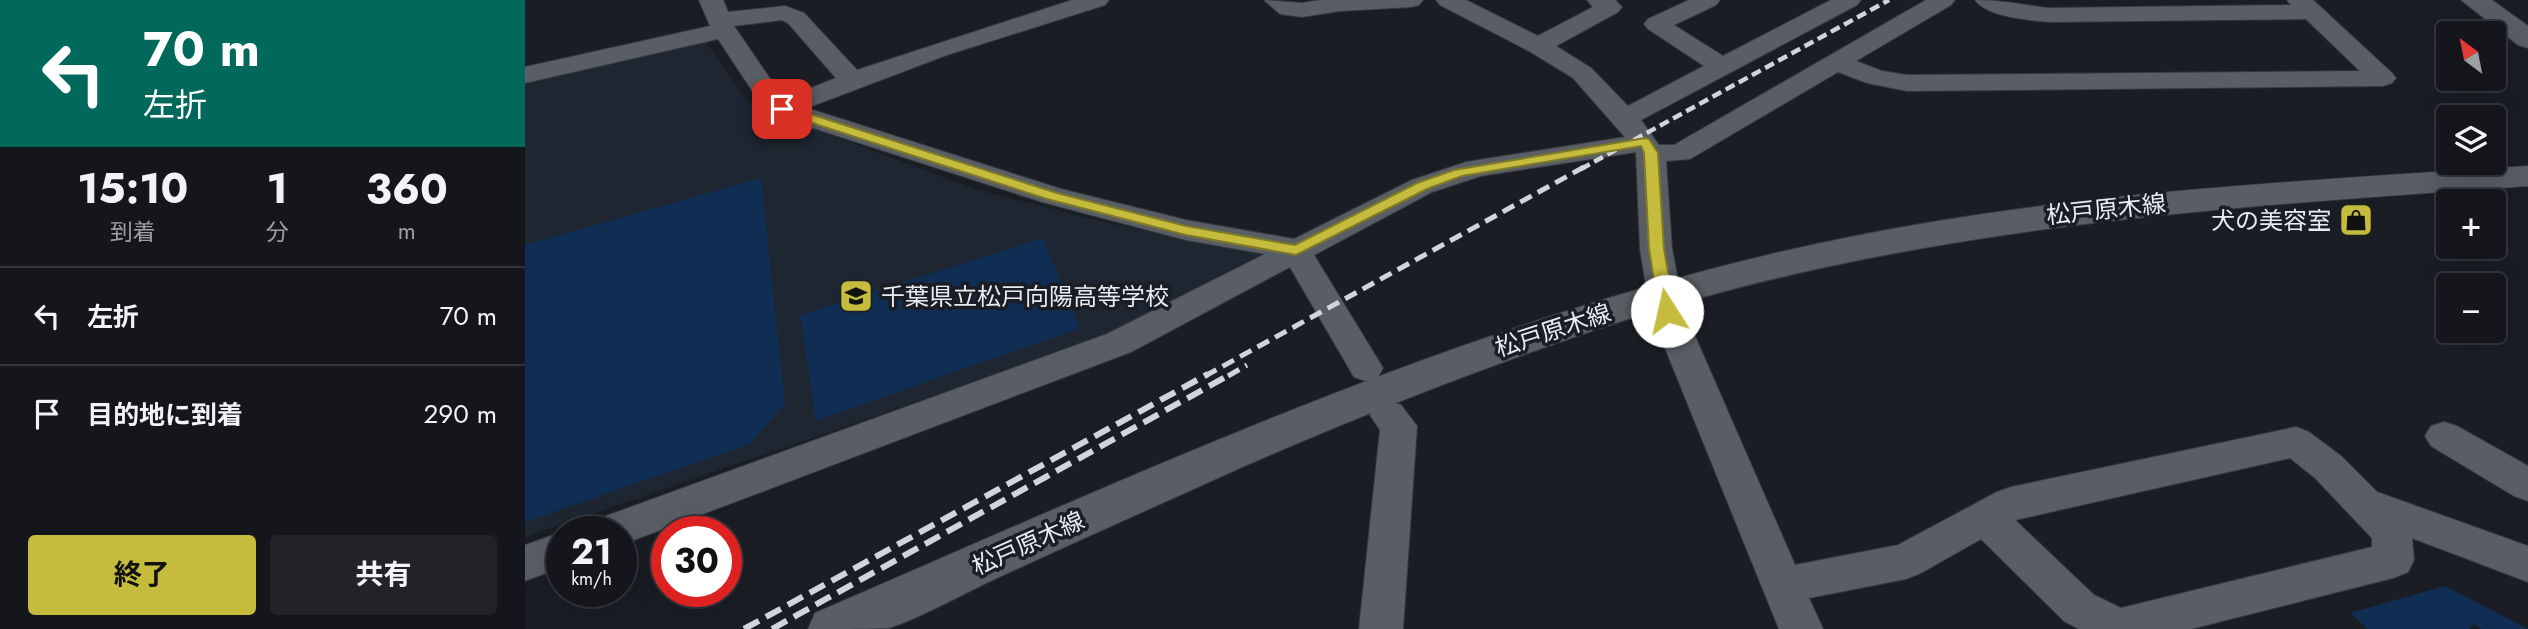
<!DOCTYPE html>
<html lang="ja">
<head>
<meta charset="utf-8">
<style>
  :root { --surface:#14161b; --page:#212328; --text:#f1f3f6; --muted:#9d9fa3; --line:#33353a; --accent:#c5bc3d }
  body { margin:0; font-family:Jost,"Noto Sans JP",sans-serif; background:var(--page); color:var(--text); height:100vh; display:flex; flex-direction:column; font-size:26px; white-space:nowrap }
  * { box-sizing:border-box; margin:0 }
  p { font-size:23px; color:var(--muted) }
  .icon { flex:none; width:38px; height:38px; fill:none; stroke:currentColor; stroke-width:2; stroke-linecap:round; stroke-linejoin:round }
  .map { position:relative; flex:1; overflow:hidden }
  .drawer { display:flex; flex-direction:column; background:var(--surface); width:525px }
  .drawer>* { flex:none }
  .banner { background:#00695c; color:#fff; overflow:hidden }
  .needle { width:46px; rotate:328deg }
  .tools { position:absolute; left:1911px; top:21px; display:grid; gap:14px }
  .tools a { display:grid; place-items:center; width:70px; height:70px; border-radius:7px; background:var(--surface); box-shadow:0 7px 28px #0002,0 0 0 2px var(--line); font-size:35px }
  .speed { position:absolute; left:21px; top:516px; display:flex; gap:14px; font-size:35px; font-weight:700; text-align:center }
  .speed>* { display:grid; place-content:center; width:91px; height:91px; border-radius:50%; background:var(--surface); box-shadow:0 7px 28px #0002,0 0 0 2px var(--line); line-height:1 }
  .speed small { font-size:18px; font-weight:400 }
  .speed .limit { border:10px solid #d22; background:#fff; color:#111 }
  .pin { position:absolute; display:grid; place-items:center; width:60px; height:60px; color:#fff; margin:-30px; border-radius:14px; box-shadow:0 4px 10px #0006 }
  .me { position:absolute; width:77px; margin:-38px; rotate:350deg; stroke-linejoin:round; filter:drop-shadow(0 0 5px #0008) }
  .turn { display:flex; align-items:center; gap:24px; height:147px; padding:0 28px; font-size:32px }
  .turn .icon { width:91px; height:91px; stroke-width:2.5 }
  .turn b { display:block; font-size:49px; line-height:60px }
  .eta { display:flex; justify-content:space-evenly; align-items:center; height:119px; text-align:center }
  .eta b { font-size:42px; font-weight:700; line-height:49px }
  .action { display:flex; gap:14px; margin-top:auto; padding:14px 28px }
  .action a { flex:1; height:80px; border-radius:7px; background:var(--accent); color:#111; font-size:28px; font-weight:700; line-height:80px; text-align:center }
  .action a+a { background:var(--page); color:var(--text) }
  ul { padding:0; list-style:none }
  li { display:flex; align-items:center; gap:21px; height:98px; padding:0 28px; border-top:2px solid var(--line) }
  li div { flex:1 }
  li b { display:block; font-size:26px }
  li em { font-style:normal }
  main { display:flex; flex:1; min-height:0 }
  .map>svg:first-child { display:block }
  .built { fill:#1e2631 }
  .green { fill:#102e53 }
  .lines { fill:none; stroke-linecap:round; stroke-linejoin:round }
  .minor-casing { stroke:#373a3f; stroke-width:2 }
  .tertiary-casing { stroke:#373a3f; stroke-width:2 }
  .secondary-casing { stroke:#373a3f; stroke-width:2 }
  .minor { fill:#585e64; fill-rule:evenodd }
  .tertiary { fill:#585e64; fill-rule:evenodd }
  .secondary { fill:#585e64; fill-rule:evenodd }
  .rail-far2 { stroke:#d1d4d9; stroke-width:4.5; stroke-dasharray:10 5; stroke-linecap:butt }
  .rail-far1 { stroke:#d1d4d9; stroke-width:5; stroke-dasharray:13 7; stroke-linecap:butt }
  .rail { stroke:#d1d4d9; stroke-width:6; stroke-dasharray:17 8; stroke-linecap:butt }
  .route { fill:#c5bc3d; stroke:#807a28; stroke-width:2 }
  .labels { text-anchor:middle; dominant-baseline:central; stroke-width:7; stroke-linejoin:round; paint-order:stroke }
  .street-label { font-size:24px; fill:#e8ebef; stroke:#1a1e24 }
  .poi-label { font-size:24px; fill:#e8ebef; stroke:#1a1e24; text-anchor:end }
</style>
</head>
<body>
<main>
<section class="drawer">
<div class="banner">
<div class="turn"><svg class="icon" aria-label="left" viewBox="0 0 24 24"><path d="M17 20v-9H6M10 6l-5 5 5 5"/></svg><div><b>70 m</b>左折</div></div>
</div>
<div class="eta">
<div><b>15:10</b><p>到着</p></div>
<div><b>1</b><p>分</p></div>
<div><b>360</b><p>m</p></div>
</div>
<ul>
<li><svg class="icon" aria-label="left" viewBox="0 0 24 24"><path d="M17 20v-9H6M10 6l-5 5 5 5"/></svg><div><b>左折</b></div><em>70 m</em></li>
<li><svg class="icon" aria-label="arrive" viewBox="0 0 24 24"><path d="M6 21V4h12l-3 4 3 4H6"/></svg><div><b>目的地に到着</b></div><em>290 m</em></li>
</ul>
<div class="action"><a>終了</a><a>共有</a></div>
</section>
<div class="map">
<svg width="2003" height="629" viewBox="0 0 2003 629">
  <rect width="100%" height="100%" fill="#1a1e24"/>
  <path class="built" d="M177 37 225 104 452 190 587 224 742 255 583 336 0 537V79Z"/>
  <g class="green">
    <path d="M236 178 260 404 225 444 0 522V245Z"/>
    <path d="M518 238 555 328 291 421 275 315Z"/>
    <path d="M1920 586 2003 629H1957L1948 624 1944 629H1843L1825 613Z"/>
  </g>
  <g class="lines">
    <defs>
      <g id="minor">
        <path d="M174 0H198L203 12 260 6 279 13 332 70 547 0H584L580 5 422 55 282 108 536 189 661 220 769 239 887 180 941 162 1100 137 1048 78 1004 51 915 5 911 0H941L1013 36 1068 7 1062 0H1090L1097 7 1093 12 1031 46 1066 68 1103 106 1179 66 1123 29 1119 24 1123 19 1164 0H1195L1191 5 1149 25 1198 56 1306 0H1336L1332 5 1116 120 1134 145H1149L1401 0H1430L1426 5 1331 61 1357 71 1382 75 1835 71 1781 19 1524 22C1504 20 1462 17 1450 0 1476 0 1499 5 1524 8L1766 5 1762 0H1788L1867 73 1871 78 1867 83 1858 86 1382 91 1342 83 1313 72 1165 159 1141 161 1147 249 1159 311 1270 565 1373 545 1472 492 1486 487 1771 427 1784 432 1816 456 1852 492 2003 546V582L1887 538 1889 560 1883 572 1868 578 1666 629H1554L1539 621 1456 539 1396 573 1381 579 1284 598 1298 629H1254L1125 311 1115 249 1111 152 956 176 907 192 789 255 858 368 853 377 841 381 829 377 765 267 606 352 96 545V532H64L70 520 582 334 740 254 661 240 517 202 248 115 232 98 193 39 0 83V67L185 26ZM257 20 263 23 311 78 261 98 250 86 209 26ZM1765 458 1790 478 1847 538V547L1596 608 1569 595 1490 520Z"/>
        <path d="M739 0 777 3 796 0H898L894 5 886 7 815 11 777 17 755 14Z"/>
        <path d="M863 401 876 405 892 426 878 629H834L855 430 845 415 850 405Z"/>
        <path d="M1919 422 1932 426 2003 466V501L1989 496 1906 446 1900 436 1906 426Z"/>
        <path d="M37 532V567L0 581V545Z"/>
      </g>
      <path id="tertiary" d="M1936 0H1967L2003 26V48L1993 45Z"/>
      <path id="secondary" d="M2003 166V186C1685 208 1375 227 1070 330 939 374 810 425 684 482 613 514 541 546 470 579 437 594 398 617 364 628 343 629 306 629 283 629L290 613C627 468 964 309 1325 237 1549 192 1776 181 2003 166Z"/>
    </defs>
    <use href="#minor" class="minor-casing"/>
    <use href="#tertiary" class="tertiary-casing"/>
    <use href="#secondary" class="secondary-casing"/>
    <use href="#minor" class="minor"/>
    <use href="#tertiary" class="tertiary"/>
    <use href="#secondary" class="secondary"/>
    <path class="rail-far2" d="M1056 169 1364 0"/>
    <g class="rail-far1">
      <path d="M680 376 1059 167"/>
      <path d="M703 376 722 365"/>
    </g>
    <g class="rail">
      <path d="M219 629 683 374"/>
      <path d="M247 629 706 374"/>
    </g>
  </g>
  <path class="route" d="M257 105 532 193 661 226 770 245 892 183 929 170 1120 138 1124 139 1133 153 1139 249 1150 311 1142 316 1134 311 1124 249 1119 153 1116 146 937 176 902 189 771 255 661 235 522 199 253 112 251 109Z"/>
  <defs>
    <symbol id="shop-square" viewBox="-11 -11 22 22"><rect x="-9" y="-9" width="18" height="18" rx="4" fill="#c5bc3d" stroke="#1a1e24"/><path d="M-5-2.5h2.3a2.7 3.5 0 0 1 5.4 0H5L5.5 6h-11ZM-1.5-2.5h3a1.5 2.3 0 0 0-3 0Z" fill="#111"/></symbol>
    <symbol id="school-square" viewBox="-11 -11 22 22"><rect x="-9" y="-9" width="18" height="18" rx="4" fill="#c5bc3d" stroke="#1a1e24"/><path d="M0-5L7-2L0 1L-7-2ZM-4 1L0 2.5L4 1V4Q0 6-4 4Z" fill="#111"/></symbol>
  </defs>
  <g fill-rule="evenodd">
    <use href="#shop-square" x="1812" y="201" width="38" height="38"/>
    <use href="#school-square" x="312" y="277" width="38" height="38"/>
  </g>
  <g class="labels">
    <g class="street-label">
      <text transform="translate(1581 209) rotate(-6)">松戸原木線</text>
      <text transform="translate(1028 330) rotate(-18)">松戸原木線</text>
      <text transform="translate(503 543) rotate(-24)">松戸原木線</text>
    </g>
    <g class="poi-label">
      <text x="1806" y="220">犬の美容室</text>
      <text x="356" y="296" text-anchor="start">千葉県立松戸向陽高等学校</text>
    </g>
  </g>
</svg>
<div class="tools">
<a><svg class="needle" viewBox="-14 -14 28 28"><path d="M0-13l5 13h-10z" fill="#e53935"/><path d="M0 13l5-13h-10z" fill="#9d9fa3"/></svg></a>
<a><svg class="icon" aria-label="layers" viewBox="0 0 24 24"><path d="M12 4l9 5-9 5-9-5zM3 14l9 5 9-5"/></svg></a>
<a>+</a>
<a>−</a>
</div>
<div class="speed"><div>21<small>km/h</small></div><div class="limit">30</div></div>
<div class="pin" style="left:257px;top:109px;background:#d93025"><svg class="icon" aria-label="arrive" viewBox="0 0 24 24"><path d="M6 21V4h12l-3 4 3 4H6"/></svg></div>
<svg class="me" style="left:1142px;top:311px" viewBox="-20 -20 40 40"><circle r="19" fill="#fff"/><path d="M0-13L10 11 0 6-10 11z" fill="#c5bc3d"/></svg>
</div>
</main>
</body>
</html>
